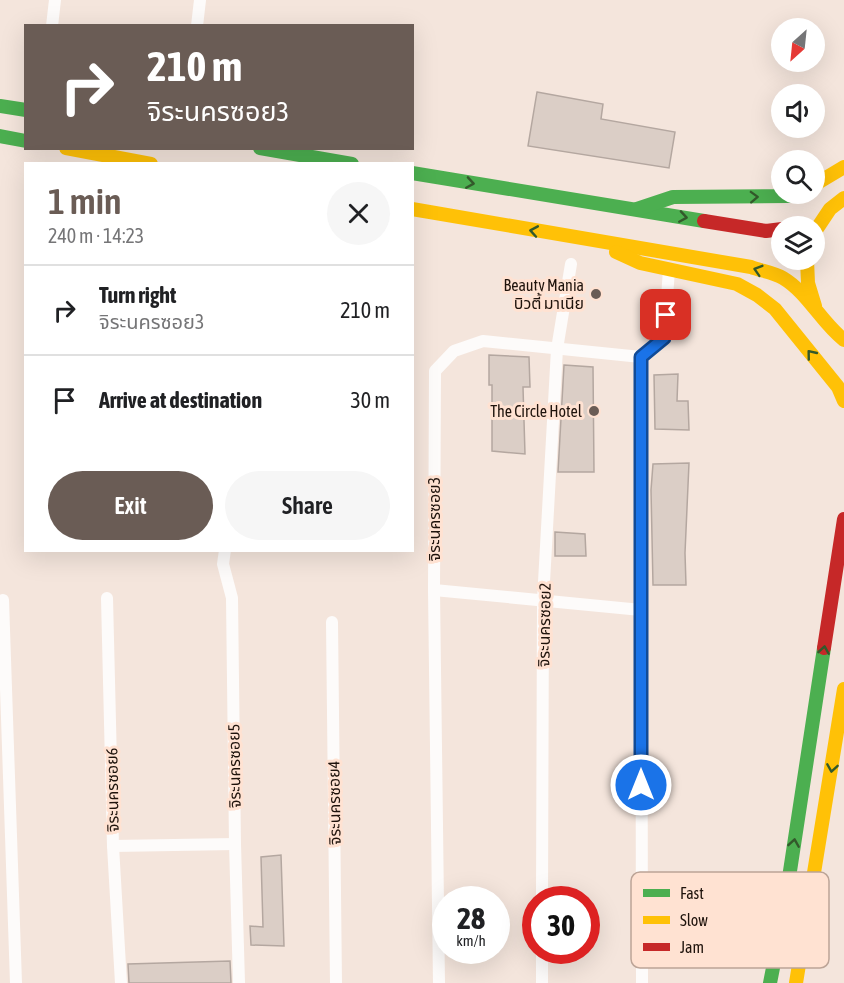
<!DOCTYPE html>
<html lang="en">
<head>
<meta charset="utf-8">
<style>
  :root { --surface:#fff; --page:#f6f6f6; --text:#202124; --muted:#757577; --line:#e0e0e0; --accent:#6a5c55 }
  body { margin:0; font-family:"Asap Condensed","Noto Sans Thai",sans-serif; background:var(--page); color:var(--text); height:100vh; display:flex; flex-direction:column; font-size:22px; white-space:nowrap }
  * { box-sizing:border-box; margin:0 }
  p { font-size:20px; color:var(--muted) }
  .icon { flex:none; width:33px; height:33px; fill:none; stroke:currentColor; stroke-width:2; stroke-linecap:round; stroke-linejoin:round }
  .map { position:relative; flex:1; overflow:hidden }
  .sheet { position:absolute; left:24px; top:162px; width:390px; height:390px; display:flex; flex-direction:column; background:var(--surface); border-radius:0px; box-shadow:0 6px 24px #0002 }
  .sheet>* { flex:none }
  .top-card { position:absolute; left:24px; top:24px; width:390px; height:126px; border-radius:0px; box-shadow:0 6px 24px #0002; background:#6a5c55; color:#fff; overflow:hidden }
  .needle { width:39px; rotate:207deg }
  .buttons { position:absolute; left:771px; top:18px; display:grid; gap:12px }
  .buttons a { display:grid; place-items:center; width:54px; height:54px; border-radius:50%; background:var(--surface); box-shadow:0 6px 24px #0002; font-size:30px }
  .speed { position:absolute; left:432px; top:886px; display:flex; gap:12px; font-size:30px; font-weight:700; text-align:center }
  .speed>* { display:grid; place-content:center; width:78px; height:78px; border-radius:50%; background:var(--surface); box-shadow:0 6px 24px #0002; line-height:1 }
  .speed small { font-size:15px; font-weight:400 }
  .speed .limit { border:9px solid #d22; background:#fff; color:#111 }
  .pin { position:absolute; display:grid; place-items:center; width:51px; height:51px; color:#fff; margin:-26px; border-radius:12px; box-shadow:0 3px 9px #0006 }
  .me { position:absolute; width:66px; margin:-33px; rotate:0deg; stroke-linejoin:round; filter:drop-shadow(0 0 4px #0008) }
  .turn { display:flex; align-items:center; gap:21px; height:126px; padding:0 24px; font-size:27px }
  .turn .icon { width:78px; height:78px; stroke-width:2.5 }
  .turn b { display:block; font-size:42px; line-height:51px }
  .round { display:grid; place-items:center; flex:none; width:63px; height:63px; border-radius:32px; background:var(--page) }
  .headline { display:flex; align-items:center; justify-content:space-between; height:102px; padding:0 24px }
  h1 { font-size:36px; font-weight:600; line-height:45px; color:var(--accent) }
  .cta { display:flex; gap:12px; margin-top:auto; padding:12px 24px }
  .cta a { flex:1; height:69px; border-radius:36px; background:var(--accent); color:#fff; font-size:24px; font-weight:600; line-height:69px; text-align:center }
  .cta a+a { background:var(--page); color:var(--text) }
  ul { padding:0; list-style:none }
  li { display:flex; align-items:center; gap:18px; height:90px; padding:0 24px; border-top:2px solid var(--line) }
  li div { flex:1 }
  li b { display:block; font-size:22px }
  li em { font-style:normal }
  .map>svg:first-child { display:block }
  .building { fill:#dbcec6; stroke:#b4a7a0; stroke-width:1.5 }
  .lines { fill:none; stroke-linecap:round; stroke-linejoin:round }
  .street { stroke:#fdfbfa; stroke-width:12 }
  .fast { stroke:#4caf50; stroke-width:14 }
  .slow { stroke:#ffc107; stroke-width:14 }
  .jam { stroke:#c62828; stroke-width:14 }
  .oneway { stroke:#33592b }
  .route-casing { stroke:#114b97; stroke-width:15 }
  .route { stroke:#1a73e8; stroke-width:10 }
  .poi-dot { fill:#6a5c55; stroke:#ffe2d2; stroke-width:2 }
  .labels { text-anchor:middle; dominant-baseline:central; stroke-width:6; stroke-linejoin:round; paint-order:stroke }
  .poi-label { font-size:16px; fill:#1f130c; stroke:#ffe2d2; text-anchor:end }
  .street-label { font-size:16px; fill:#1f130c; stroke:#ffe2d2 }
  .key { fill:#ffe2d2; stroke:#bca497; stroke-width:1.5 }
  .key-label { font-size:16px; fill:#1f130c }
</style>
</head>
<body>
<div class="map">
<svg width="844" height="983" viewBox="0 0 844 983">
  <rect width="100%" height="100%" fill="#f4e5dc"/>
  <g class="building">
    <path d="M537 92 603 104 601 119 675 132 669 168 528 146Z"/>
    <path d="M489 355 529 357 530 387H523L525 454 492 451V385H489Z"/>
    <path d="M564 365 593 367 594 472H558Z"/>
    <path d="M678 374 677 401H688L689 430 655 429 654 375Z"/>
    <path d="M689 463 685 553 686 585H653L651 490 653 464Z"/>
    <path d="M555 532 585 534 586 556H555Z"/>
    <path d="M281 855 284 946 251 945 250 926 263 927 261 857Z"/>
    <path d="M230 961 231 983H129L128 964Z"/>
  </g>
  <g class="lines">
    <g class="street">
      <path d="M52 26 55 0"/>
      <path d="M197 26 200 0"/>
      <path d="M641 357 642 983"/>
      <path d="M225 550 223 564 232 598 235 844 239 983"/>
      <path d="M434 590 641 610"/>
      <path d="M107 598 113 846 121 983"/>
      <path d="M3 600 16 983"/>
      <path d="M332 622 336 983"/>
      <path d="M113 846 235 844"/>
      <path d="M542 900 543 600 557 349 571 264"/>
      <path d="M439 983 434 590 435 371 454 351 483 341 641 357 664 338 669 270"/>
      <path d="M542 983V951"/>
    </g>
    <g class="fast">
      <path d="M0 106 26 110"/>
      <path d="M0 136 26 141"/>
      <path d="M260 148 352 164"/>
      <path d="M412 173 704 221"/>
      <path d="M637 209 673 197 788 196 794 194"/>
      <path d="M770 983 783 917 824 648"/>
    </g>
    <g class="slow">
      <path d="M66 148 151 164"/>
      <path d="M814 185 844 167"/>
      <path d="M412 209 751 267C761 271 773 272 783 278 808 293 821 322 844 340"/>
      <path d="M814 233 830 209 844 198"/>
      <path d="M616 252 640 263 737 284 757 295 775 309 838 387 844 401"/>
      <path d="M807 260 808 283 815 306"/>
      <path d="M796 983 844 689"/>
    </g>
    <g class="jam">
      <path d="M704 221 766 231 782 229"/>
      <path d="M824 648 844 519"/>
    </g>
  </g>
  <defs><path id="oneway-chevron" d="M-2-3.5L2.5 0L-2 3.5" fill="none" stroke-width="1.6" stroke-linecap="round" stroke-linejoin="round" transform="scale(1.5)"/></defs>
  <g class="oneway">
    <use href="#oneway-chevron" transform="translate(470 183) rotate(9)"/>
    <use href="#oneway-chevron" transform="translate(754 197) rotate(-2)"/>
    <use href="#oneway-chevron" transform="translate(683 217) rotate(9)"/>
    <use href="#oneway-chevron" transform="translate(534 231) rotate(-170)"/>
    <use href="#oneway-chevron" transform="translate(758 270) rotate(-163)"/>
    <use href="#oneway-chevron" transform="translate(811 354) rotate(-129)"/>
    <use href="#oneway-chevron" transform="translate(824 650) rotate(-81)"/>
    <use href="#oneway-chevron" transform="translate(832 768) rotate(99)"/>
    <use href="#oneway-chevron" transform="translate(794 843) rotate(-81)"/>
  </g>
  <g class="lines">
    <defs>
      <path id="route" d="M641 785V357L664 338 666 315"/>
    </defs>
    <use href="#route" class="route-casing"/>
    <use href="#route" class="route"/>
  </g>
  <g class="poi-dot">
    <circle cx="596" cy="294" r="6"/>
    <circle cx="594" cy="411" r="6"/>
  </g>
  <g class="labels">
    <g class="poi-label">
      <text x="584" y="285">Beauty Mania<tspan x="584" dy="18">บิวตี้ มาเนีย</tspan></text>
      <text x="582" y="411">The Circle Hotel</text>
    </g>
    <g class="street-label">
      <text transform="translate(434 519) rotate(-90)">จิระนครซอย3</text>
      <text transform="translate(544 625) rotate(-89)">จิระนครซอย2</text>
      <text transform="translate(234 766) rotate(-91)">จิระนครซอย5</text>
      <text transform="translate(112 790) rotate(-91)">จิระนครซอย6</text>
      <text transform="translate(334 803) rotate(-91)">จิระนครซอย4</text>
    </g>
  </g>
  <rect x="631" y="872" width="198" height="96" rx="9" class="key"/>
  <rect x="643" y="889" width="27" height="8" fill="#4caf50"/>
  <rect x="643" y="916" width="27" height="8" fill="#ffc107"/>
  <rect x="643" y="943" width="27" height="8" fill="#c62828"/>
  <g class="key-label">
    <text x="680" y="899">Fast</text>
    <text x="680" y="926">Slow</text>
    <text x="680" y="953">Jam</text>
  </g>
</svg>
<div class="buttons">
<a><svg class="needle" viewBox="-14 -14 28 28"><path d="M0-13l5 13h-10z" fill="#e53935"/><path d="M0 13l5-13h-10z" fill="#757577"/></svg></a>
<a><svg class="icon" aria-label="sound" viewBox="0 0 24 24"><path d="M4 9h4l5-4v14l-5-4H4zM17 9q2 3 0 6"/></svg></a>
<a><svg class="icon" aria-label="search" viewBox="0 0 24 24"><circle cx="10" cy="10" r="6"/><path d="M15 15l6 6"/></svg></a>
<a><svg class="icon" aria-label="layers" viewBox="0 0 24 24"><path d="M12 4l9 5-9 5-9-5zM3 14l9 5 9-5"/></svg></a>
</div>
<div class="speed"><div>28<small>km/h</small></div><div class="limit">30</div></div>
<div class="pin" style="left:666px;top:315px;background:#d93025"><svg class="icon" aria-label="arrive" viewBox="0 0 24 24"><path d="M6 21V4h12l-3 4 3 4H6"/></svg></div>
<svg class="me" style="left:641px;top:785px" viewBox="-20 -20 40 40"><circle r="17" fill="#1a73e8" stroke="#fff" stroke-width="3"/><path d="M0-11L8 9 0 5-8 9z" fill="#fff"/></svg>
<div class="top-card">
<div class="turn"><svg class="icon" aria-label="right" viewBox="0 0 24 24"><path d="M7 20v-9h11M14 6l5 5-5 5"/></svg><div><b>210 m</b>จิระนครซอย3</div></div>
</div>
<section class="sheet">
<div class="headline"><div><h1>1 min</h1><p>240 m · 14:23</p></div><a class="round"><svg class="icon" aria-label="close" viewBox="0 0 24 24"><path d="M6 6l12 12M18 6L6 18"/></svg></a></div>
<ul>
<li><svg class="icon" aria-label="right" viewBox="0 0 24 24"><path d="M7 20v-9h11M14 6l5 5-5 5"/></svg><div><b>Turn right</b><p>จิระนครซอย3</p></div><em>210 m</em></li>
<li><svg class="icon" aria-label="arrive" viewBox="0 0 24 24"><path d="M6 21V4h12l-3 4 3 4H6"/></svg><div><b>Arrive at destination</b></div><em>30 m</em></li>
</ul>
<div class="cta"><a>Exit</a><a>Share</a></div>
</section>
</div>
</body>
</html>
